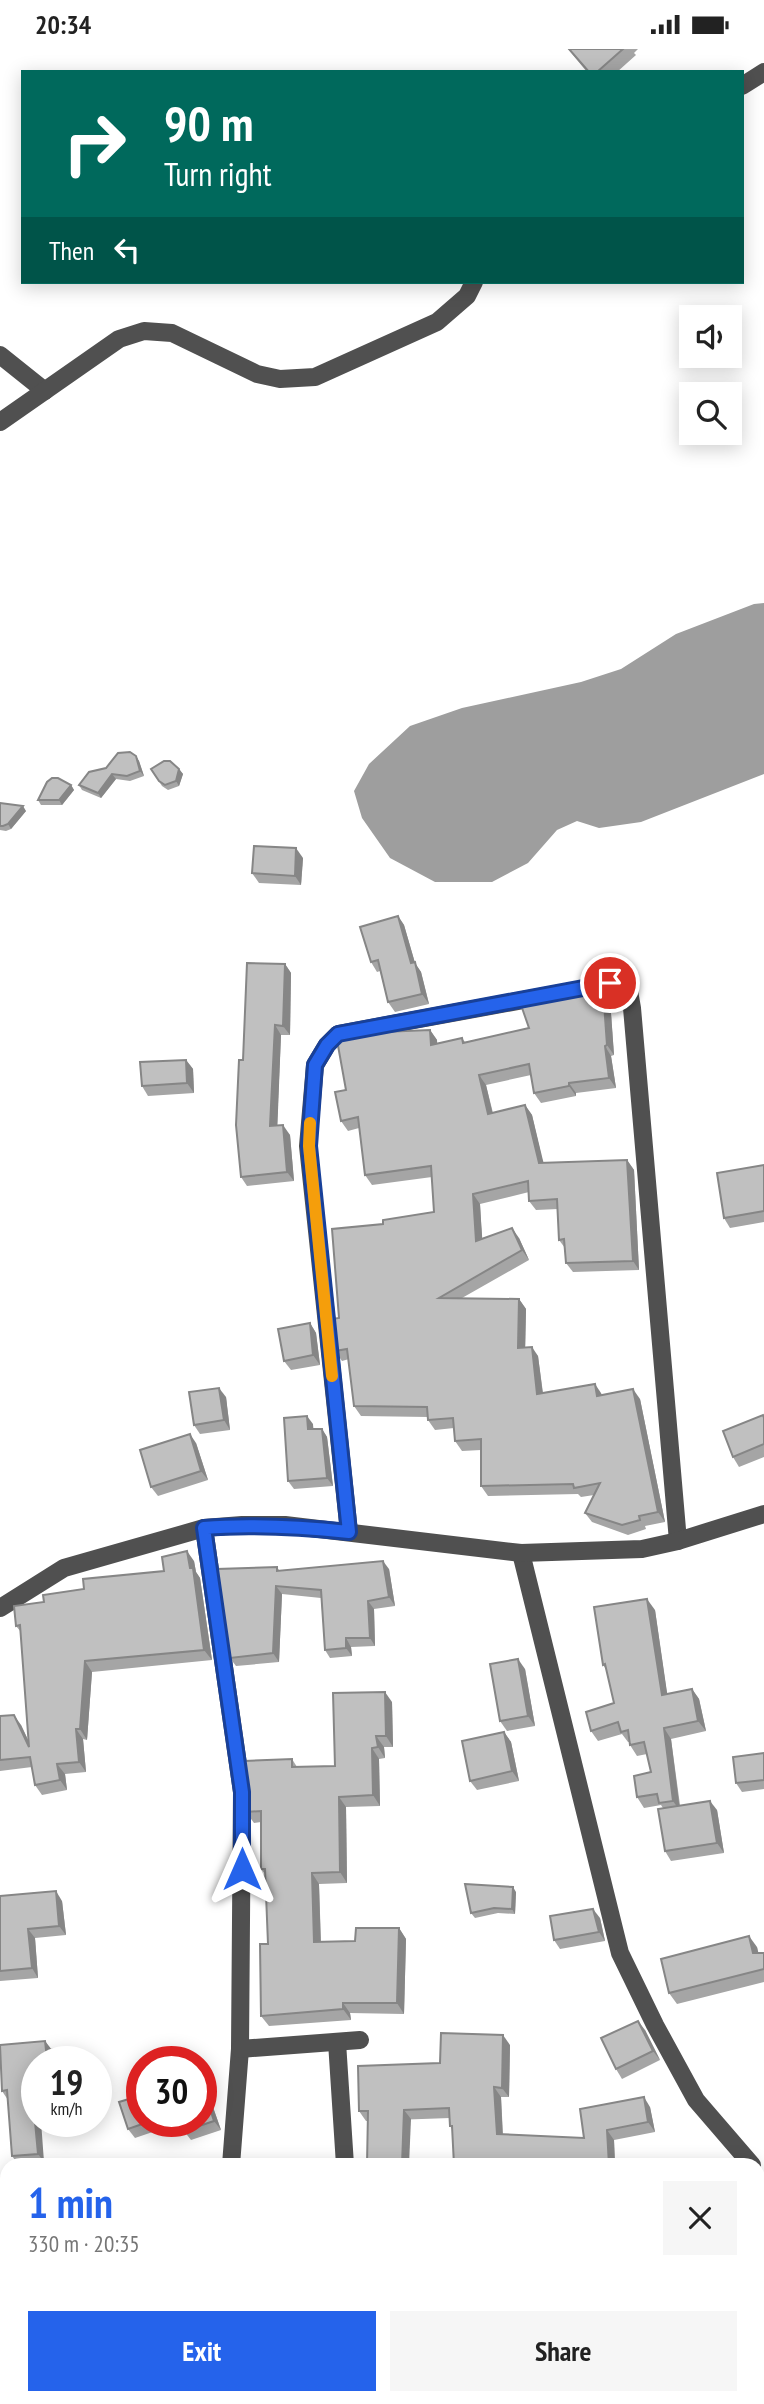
<!DOCTYPE html>
<html lang="en">
<head>
<meta charset="utf-8">
<style>
  :root { --surface:#fff; --page:#f6f6f6; --text:#222; --muted:#767676; --accent:#2563eb }
  body { margin:0; font-family:"PT Sans Narrow",sans-serif; background:var(--page); color:var(--text); height:100vh; display:flex; flex-direction:column; font-size:26px; white-space:nowrap }
  * { box-sizing:border-box; margin:0 }
  p { font-size:23px; color:var(--muted) }
  .icon { flex:none; width:38px; height:38px; fill:none; stroke:currentColor; stroke-width:2; stroke-linecap:round; stroke-linejoin:round }
  .map { position:relative; flex:1; overflow:hidden }
  .sheet { position:absolute; left:0px; top:2109px; width:765px; height:247px; display:flex; flex-direction:column; background:var(--surface); border-radius:21px 21px 0 0; box-shadow:0 4px 18px #0003 }
  .sheet>* { flex:none }
  .banner { position:absolute; left:21px; top:21px; width:723px; height:214px; border-radius:0px; box-shadow:0 4px 18px #0003; background:#00695c; color:#fff; overflow:hidden }
  .fabs { position:absolute; left:679px; top:256px; display:grid; gap:14px }
  .fabs a { display:grid; place-items:center; width:63px; height:63px; border-radius:0px; background:var(--surface); box-shadow:0 4px 18px #0003; font-size:35px }
  .speed { position:absolute; left:21px; top:1997px; display:flex; gap:14px; font-size:35px; font-weight:700; text-align:center }
  .speed>* { display:grid; place-content:center; width:91px; height:91px; border-radius:50%; background:var(--surface); box-shadow:0 4px 18px #0003; line-height:1 }
  .speed small { font-size:18px; font-weight:400 }
  .speed .limit { border:10px solid #d22; background:#fff; color:#111 }
  .pin { position:absolute; display:grid; place-items:center; width:60px; height:60px; color:#fff; margin:-30px; border:4px solid #fff; border-radius:50%; box-shadow:0 2px 7px #0007 }
  .me { position:absolute; width:77px; margin:-38px; rotate:0deg; stroke-linejoin:round; filter:drop-shadow(0 0 5px #0008) }
  .turn { display:flex; align-items:center; gap:24px; height:147px; padding:0 28px; font-size:32px }
  .turn .icon { width:91px; height:91px; stroke-width:2.5 }
  .turn b { display:block; font-size:49px; line-height:60px }
  .then { display:flex; align-items:center; height:66px; padding:0 28px; background:#0003; gap:14px; font-size:26px }
  .round { display:grid; place-items:center; flex:none; width:74px; height:74px; border-radius:0px; background:var(--page) }
  .headline { display:flex; align-items:center; justify-content:space-between; height:119px; padding:0 28px }
  h1 { font-size:42px; font-weight:700; line-height:52px; color:var(--accent) }
  .primary-button { display:flex; gap:14px; margin-top:auto; padding:14px 28px }
  .primary-button a { flex:1; height:80px; border-radius:0px; background:var(--accent); color:#fff; font-size:28px; font-weight:700; line-height:80px; text-align:center }
  .primary-button a+a { background:var(--page); color:var(--text) }
  .status { display:flex; justify-content:space-between; align-items:center; height:49px; padding:0 35px; background:var(--surface); direction:ltr }
  .status svg { height:19px; fill:currentColor }
  .map>svg:first-child { display:block }
  .water { fill:#9e9e9e }
  .lines { fill:none; stroke-linecap:round; stroke-linejoin:round }
  .minor { stroke:#505050; stroke-width:18 }
  .wall { fill:#a5a5a5 }
  .shaded-wall { fill:#868686 }
  .building { fill:#c0c0c0; stroke:#868686; stroke-width:2 }
  .route-casing { stroke:#184099; stroke-width:18 }
  .route { stroke:#2563eb; stroke-width:12 }
  .slow { stroke:#f59e0b; stroke-width:12 }
</style>
</head>
<body>
<div class="status"><b>20:34</b><svg viewBox="0 0 49 12"><path d="M0 12V9h3v3zM5 12V6h3v6zM10 12V3h3v9zM15 12V0h3v12zM26 1h20v11H26zM47 4h2v5h-2z"/></svg></div>
<div class="map">
<svg width="764" height="2355" viewBox="0 0 764 2355">
  <rect width="100%" height="100%" fill="#fff"/>
  <path class="water" d="M764 554V725L641 773 599 779 577 772 557 781 528 814 492 833H435L390 809 362 769 354 742 369 715 410 677 462 659 581 633 621 620 676 585 754 555Z"/>
  <g class="lines">
    <g class="minor">
      <path d="M742 37 764 23"/>
      <path d="M0 306 45 342"/>
      <path d="M0 373 119 290 144 282 172 284 257 325 280 330 315 328 437 273 467 247 474 233"/>
      <path d="M204 1479 242 1743 240 2000 231 2116"/>
      <path d="M349 1483 308 1097 315 1016 327 996 338 985 610 935 621 936 629 942 632 959 678 1492"/>
      <path d="M521 1504 620 1904 655 1976 696 2051 752 2116"/>
      <path d="M0 1559 64 1519 204 1479 242 1476H285L521 1504 642 1500 678 1492 764 1465"/>
      <path d="M337 1993 345 2116"/>
      <path d="M240 2000 360 1991"/>
    </g>
  </g>
  <g class="wall">
    <path d="M568 0H638L634 4 636 6 617 23H587Z"/>
    <path d="M136 707 139 712 144 727 130 732 116 730 101 749 82 741 79 736 106 719Z"/>
    <path d="M151 720H179L183 725 179 737 168 741 162 737Z"/>
    <path d="M71 736 74 741 62 756H41L38 751Z"/>
    <path d="M0 754 26 762 11 780 6 782 0 781Z"/>
    <path d="M303 809 301 836 259 834 252 824Z"/>
    <path d="M398 867 404 876 415 914 421 923 429 955 395 963 388 953 380 922 377 923 371 913Z"/>
    <path d="M285 915 291 924 290 986H281L277 1077 290 1086 294 1132 247 1137 241 1128 243 1011Z"/>
    <path d="M610 950 614 1006 611 1007 616 1039 576 1044V1047L541 1054 534 1044 531 1026 486 1036 493 1064 525 1056 532 1066 543 1114 627 1111 634 1121 639 1221 573 1223 566 1214 565 1199 559 1191 558 1160 536 1161 529 1152V1143L480 1155 482 1190 519 1189 529 1211 462 1249 519 1250 526 1260 525 1298 538 1307 543 1344H601L602 1346 640 1350 665 1473 645 1477 646 1480 628 1486 592 1473 585 1464 594 1446 581 1448 578 1445 488 1447 481 1437V1401L462 1402 455 1392 454 1379 435 1381 428 1371V1368L361 1367 354 1357 349 1310 342 1312 335 1302 339 1269 383 1175 434 1163 432 1128 372 1136 365 1126 359 1079 348 1082 341 1072 346 1041 430 981 437 991V995L462 989 465 993 529 979Z"/>
    <path d="M186 1011 193 1020 194 1044 148 1047 142 1037Z"/>
    <path d="M764 1116V1173L730 1179 724 1169Z"/>
    <path d="M310 1274 316 1284 320 1316 291 1321 284 1312Z"/>
    <path d="M226 1348 230 1381 200 1385 194 1376Z"/>
    <path d="M764 1368V1408L739 1418 733 1408Z"/>
    <path d="M313 1375V1380H322L327 1388 333 1437 294 1440 288 1432Z"/>
    <path d="M196 1394 208 1431 158 1447 151 1438Z"/>
    <path d="M194 1512 196 1523 200 1529 212 1611 92 1623 87 1691 83 1690 86 1723 65 1725 67 1741 42 1746 35 1736 32 1718 0 1722V1667L21 1676 29 1693 21 1583 16 1577 44 1553 84 1540 164 1522Z"/>
    <path d="M277 1518 279 1521 389 1520 395 1557 374 1560 375 1597 351 1598 352 1607 330 1609 325 1601 321 1549 282 1545 279 1613 236 1617 230 1609Z"/>
    <path d="M655 1561 667 1645 692 1640 699 1650 706 1682 671 1690 680 1756 717 1761 724 1804 671 1812 665 1802 663 1759 661 1756 644 1759 637 1748 651 1723 647 1705 637 1707 630 1696 629 1693H628L622 1685 598 1692 591 1682 614 1654 606 1620 603 1616Z"/>
    <path d="M525 1620 535 1677 507 1682 500 1672Z"/>
    <path d="M392 1653 393 1698H384L385 1709 379 1710 380 1757 346 1758 347 1834 319 1835 321 1893 355 1892 399 1879 406 1890 404 1965 350 1964 351 1971 269 1977 261 1967 268 1895 265 1825 261 1820V1773L254 1774 246 1763 292 1710 297 1718 335 1717Z"/>
    <path d="M504 1683 511 1693 519 1732 477 1741 470 1732Z"/>
    <path d="M764 1704V1740L742 1743 736 1734Z"/>
    <path d="M516 1843 515 1865 498 1864 475 1869 471 1864Z"/>
    <path d="M0 1847 62 1852 66 1886 35 1889 38 1929 0 1932Z"/>
    <path d="M600 1869 605 1892 560 1900 554 1891Z"/>
    <path d="M757 1898 758 1904H764V1933L677 1955 669 1944Z"/>
    <path d="M645 1981 660 2011 622 2030 616 2020Z"/>
    <path d="M45 1992 51 2001 69 2000 76 2009V2012H37V2072L44 2113 18 2115 12 2107 8 2051 2 2042Z"/>
    <path d="M510 1996 509 2048H501L503 2085 584 2089 650 2058 655 2083 614 2091 615 2116H454L452 2080 450 2077V2069L366 2072 359 2062 440 2014Z"/>
    <path d="M203 2038 209 2047 221 2081 191 2091 184 2082Z"/>
    <path d="M142 2072H178L179 2074 135 2089 128 2080Z"/>
    <path d="M7 2253V2307L0 2310V2255Z"/>
    <path d="M758 2289 764 2290V2324L758 2323Z"/>
    <path d="M299 2348H318L303 2354Z"/>
  </g>
  <g class="shaded-wall">
    <path d="M136 707 139 712 144 727 140 722Z"/>
    <path d="M179 720 183 725 179 737 176 732Z"/>
    <path d="M112 725 116 730 101 749 98 744Z"/>
    <path d="M71 736 74 741 62 756 59 751Z"/>
    <path d="M23 757 26 762 11 780 8 775Z"/>
    <path d="M296 799 303 809 301 836 295 827Z"/>
    <path d="M398 867 404 876 415 914 421 923 429 955 422 945 411 914Z"/>
    <path d="M285 915 291 924 290 986 283 977Z"/>
    <path d="M603 940 610 950 614 1006 607 996Z"/>
    <path d="M275 976 281 986 277 1087 270 1077Z"/>
    <path d="M430 981 437 991 438 1006 431 996Z"/>
    <path d="M605 997 611 1007 616 1039 609 1029Z"/>
    <path d="M186 1011 193 1020 194 1044 187 1034Z"/>
    <path d="M479 1026 486 1036 495 1075 488 1065Z"/>
    <path d="M569 1034 576 1044V1047L569 1037Z"/>
    <path d="M525 1056 532 1066 546 1124 539 1114Z"/>
    <path d="M283 1076 290 1086 294 1132 287 1123Z"/>
    <path d="M627 1111 634 1121 639 1221 633 1212Z"/>
    <path d="M473 1145 480 1155 483 1202 476 1192Z"/>
    <path d="M512 1179 519 1189 529 1211 522 1201Z"/>
    <path d="M519 1250 526 1260 525 1309 518 1299Z"/>
    <path d="M310 1274 316 1284 320 1316 313 1306Z"/>
    <path d="M532 1298 538 1307 544 1354 537 1345Z"/>
    <path d="M595 1335 601 1344 603 1357 597 1347Z"/>
    <path d="M219 1339 226 1348 230 1381 224 1371Z"/>
    <path d="M633 1340 640 1350 665 1473 658 1463Z"/>
    <path d="M307 1367 313 1375 314 1388 308 1380Z"/>
    <path d="M322 1380 327 1388 333 1437 327 1429Z"/>
    <path d="M190 1385 196 1394 208 1431 201 1422Z"/>
    <path d="M187 1502 194 1512 196 1523 200 1529 212 1611 204 1601Z"/>
    <path d="M383 1512 389 1520 395 1557 389 1548Z"/>
    <path d="M276 1537 282 1545 279 1613 273 1604Z"/>
    <path d="M647 1550 655 1561 669 1657 662 1646Z"/>
    <path d="M368 1552 374 1560 375 1597 370 1589Z"/>
    <path d="M346 1589 351 1598 352 1607 346 1599Z"/>
    <path d="M518 1610 525 1620 535 1677 528 1667Z"/>
    <path d="M85 1612 92 1623 87 1691 80 1680Z"/>
    <path d="M692 1640 699 1650 706 1682 698 1672Z"/>
    <path d="M385 1643 392 1653 393 1698 386 1687Z"/>
    <path d="M14 1666 21 1676 36 1708 29 1698Z"/>
    <path d="M664 1679 671 1690 680 1762 673 1752Z"/>
    <path d="M76 1680 83 1690 86 1723 79 1713Z"/>
    <path d="M504 1683 511 1693 519 1732 512 1722Z"/>
    <path d="M376 1687 384 1698 385 1709 378 1698Z"/>
    <path d="M372 1699 379 1710 380 1757 373 1746Z"/>
    <path d="M57 1715 65 1725 67 1741 60 1731Z"/>
    <path d="M339 1748 346 1758 347 1834 340 1823Z"/>
    <path d="M710 1752 717 1761 724 1804 717 1794Z"/>
    <path d="M312 1824 319 1835 321 1904 314 1893Z"/>
    <path d="M513 1838 516 1843 515 1865 512 1860Z"/>
    <path d="M56 1842 62 1852 66 1886 59 1877Z"/>
    <path d="M593 1860 600 1869 605 1892 599 1883Z"/>
    <path d="M399 1879 406 1890 404 1965 397 1954Z"/>
    <path d="M28 1880 35 1889 38 1929 32 1919Z"/>
    <path d="M749 1887 757 1898 761 1915 753 1904Z"/>
    <path d="M343 1954 350 1964 351 1971 343 1960Z"/>
    <path d="M638 1972 645 1981 660 2011 653 2002Z"/>
    <path d="M503 1986 510 1996 509 2048 502 2039Z"/>
    <path d="M45 1992 52 2001H46Z"/>
    <path d="M69 2000 76 2009V2012H70Z"/>
    <path d="M203 2038 209 2047 221 2081 214 2072Z"/>
    <path d="M494 2038 501 2048 503 2095 497 2085Z"/>
    <path d="M644 2048 650 2058 655 2083 648 2073Z"/>
    <path d="M404 2061 411 2070 409 2116H402Z"/>
    <path d="M34 2062 37 2065V2072H41L44 2113 38 2105Z"/>
    <path d="M607 2081 614 2091 615 2116H609Z"/>
    <path d="M255 2348H259L261 2355H257Z"/>
  </g>
  <g class="building">
    <path d="M569 0H623L597 23H589Z"/>
    <path d="M130 703 136 707 140 722 127 727 112 725 98 744 79 736 89 723 106 719 118 704Z"/>
    <path d="M164 712H170L179 720 176 732 165 736 159 732 151 720Z"/>
    <path d="M52 729H58L71 736 59 751H38L47 733Z"/>
    <path d="M0 754 23 757 8 775 3 777H0Z"/>
    <path d="M254 797 296 799 295 827 252 824Z"/>
    <path d="M398 867 411 914 415 913 422 945 388 953 378 911 371 913 360 878Z"/>
    <path d="M247 914 285 915 283 977 275 976 270 1077 283 1076 287 1123 241 1128 236 1076 239 1011H243Z"/>
    <path d="M603 940 607 996 605 997 609 1029 569 1034V1037L534 1044 529 1015 479 1026 488 1065 525 1056 539 1114 627 1111 633 1212 566 1214 564 1190 559 1191 557 1150 529 1152 528 1132 473 1145 476 1192 512 1179 522 1201 439 1249 519 1250 518 1299 532 1298 537 1345 595 1335 597 1347 633 1340 658 1463 639 1467 640 1471 622 1476 585 1464 600 1434 574 1439 573 1435 481 1437V1390L455 1392 453 1369 428 1371 427 1358 354 1357 347 1300 335 1302 332 1270 339 1269 332 1180 383 1175V1171L434 1163 431 1117 365 1126 358 1068 341 1072 335 1043 346 1041 337 991 382 983 430 981 431 996 462 989 463 994 529 979 520 953 563 944Z"/>
    <path d="M186 1011 187 1034 142 1037 140 1013Z"/>
    <path d="M764 1116V1162L724 1169 717 1124Z"/>
    <path d="M310 1274 313 1306 284 1312 278 1280Z"/>
    <path d="M219 1339 224 1371 194 1376 189 1343Z"/>
    <path d="M763 1366 764 1369V1395L733 1408 723 1382Z"/>
    <path d="M307 1367 308 1380H322L327 1429 288 1432 284 1369Z"/>
    <path d="M190 1385 201 1422 151 1438 140 1401Z"/>
    <path d="M187 1502 190 1519H193L204 1601 85 1612 80 1680H76L79 1713 57 1715 60 1731 35 1736 30 1708 0 1711V1667L14 1666 29 1698 20 1576 16 1577 14 1557 44 1553 43 1546 84 1540 83 1530 164 1522 162 1508Z"/>
    <path d="M383 1512 389 1548 368 1552 370 1589H346V1599L325 1601 321 1541 276 1537 273 1604 230 1609 217 1520 277 1518V1522Z"/>
    <path d="M647 1550 662 1646 692 1640 698 1672 664 1679 673 1752 659 1754 657 1745 637 1748 634 1727 651 1723 644 1693 630 1696 628 1681 621 1683 618 1673 591 1682 586 1663 614 1654 605 1615 603 1616 594 1558Z"/>
    <path d="M518 1610 528 1667 500 1672 490 1615Z"/>
    <path d="M385 1643 386 1687H376L378 1698 372 1699 373 1746 339 1748 340 1823 312 1824 314 1893 355 1892 356 1879H399L397 1954H343V1960L261 1967 260 1895H268L265 1820H261V1762L246 1763 245 1712 292 1710V1718L335 1717 333 1644Z"/>
    <path d="M504 1683 512 1722 470 1732 462 1692Z"/>
    <path d="M764 1704V1731L736 1734 733 1708Z"/>
    <path d="M710 1752 717 1794 665 1802 658 1760Z"/>
    <path d="M465 1835 513 1838 512 1860 494 1859 471 1864Z"/>
    <path d="M56 1842 59 1877 28 1880 32 1919 0 1922V1847Z"/>
    <path d="M593 1860 599 1883 554 1891 550 1867Z"/>
    <path d="M749 1887 753 1904H764V1920L669 1944 661 1910Z"/>
    <path d="M638 1972 653 2002 616 2020 601 1989Z"/>
    <path d="M441 1984 503 1986 502 2039 494 2038 497 2085 584 2089 580 2060 644 2048 648 2073 607 2081 609 2116H454L452 2077H450L449 2059 404 2061 402 2116H367L368 2062H359L358 2017 440 2014Z"/>
    <path d="M45 1992 46 2001 69 2000 70 2012H37V2061L34 2062 38 2105 12 2107 7 2041 2 2042 0 1996Z"/>
    <path d="M201 2038H203L214 2072 184 2082 181 2072H201Z"/>
    <path d="M142 2046V2072H151L128 2080 119 2053Z"/>
    <path d="M7 2253V2296L0 2298V2255Z"/>
    <path d="M758 2289 764 2290V2315H758Z"/>
    <path d="M173 2348H255L257 2355H175Z"/>
  </g>
  <g class="lines">
    <defs>
      <path id="route" d="M242 1820V1743L204 1479C253 1475 300 1478 349 1483L309 1097 315 1016 327 996 338 985 610 934"/>
    </defs>
    <use href="#route" class="route-casing"/>
    <use href="#route" class="route"/>
    <path class="slow" d="M310 1074 309 1097 332 1327"/>
  </g>
</svg>
<div class="fabs">
<a><svg class="icon" aria-label="sound" viewBox="0 0 24 24"><path d="M4 9h4l5-4v14l-5-4H4zM17 9q2 3 0 6"/></svg></a>
<a><svg class="icon" aria-label="search" viewBox="0 0 24 24"><circle cx="10" cy="10" r="6"/><path d="M15 15l6 6"/></svg></a>
</div>
<div class="speed"><div>19<small>km/h</small></div><div class="limit">30</div></div>
<div class="pin" style="left:610px;top:934px;background:#d93025"><svg class="icon" aria-label="arrive" viewBox="0 0 24 24"><path d="M6 21V4h12l-3 4 3 4H6"/></svg></div>
<svg class="me" style="left:242px;top:1820px" viewBox="-20 -20 40 40"><path d="M0-17L14 15 0 8-14 15z" fill="#2563eb" stroke="#fff" stroke-width="4"/></svg>
<div class="banner">
<div class="turn"><svg class="icon" aria-label="right" viewBox="0 0 24 24"><path d="M7 20v-9h11M14 6l5 5-5 5"/></svg><div><b>90 m</b>Turn right</div></div>
<div class="then">Then<svg class="icon" aria-label="left" viewBox="0 0 24 24"><path d="M17 20v-9H6M10 6l-5 5 5 5"/></svg></div>
</div>
<section class="sheet">
<div class="headline"><div><h1>1 min</h1><p>330 m · 20:35</p></div><a class="round"><svg class="icon" aria-label="close" viewBox="0 0 24 24"><path d="M6 6l12 12M18 6L6 18"/></svg></a></div>
<div class="primary-button"><a>Exit</a><a>Share</a></div>
</section>
</div>
</body>
</html>
